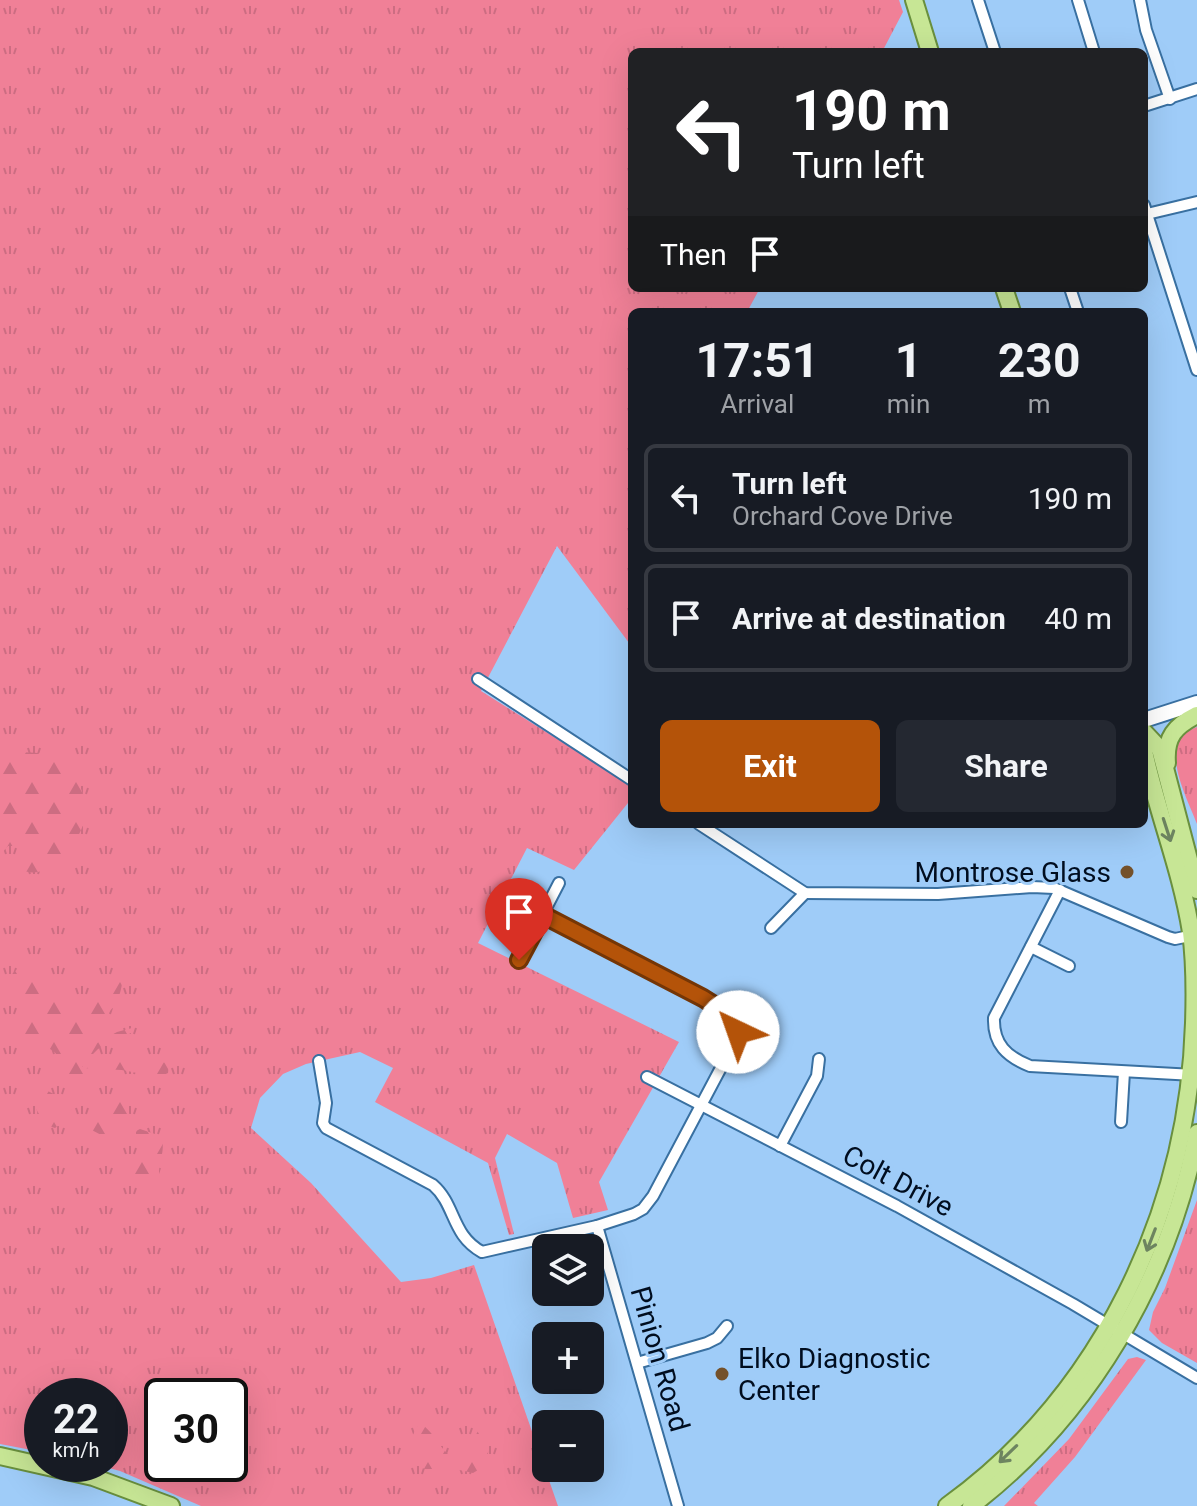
<!DOCTYPE html>
<html lang="en">
<head>
<meta charset="utf-8">
<style>
  :root { --surface:#171b24; --page:#242831; --text:#f1f3f6; --muted:#9ea1a6; --line:#363941; --accent:#b45309 }
  body { margin:0; font-family:Roboto,sans-serif; background:var(--page); color:var(--text); height:100vh; display:flex; flex-direction:column; font-size:30px; white-space:nowrap }
  * { box-sizing:border-box; margin:0 }
  p { font-size:26px; color:var(--muted) }
  .icon { flex:none; width:44px; height:44px; fill:none; stroke:currentColor; stroke-width:2; stroke-linecap:round; stroke-linejoin:round }
  .map { position:relative; flex:1; overflow:hidden }
  .drawer { position:absolute; left:628px; top:308px; width:520px; height:520px; display:flex; flex-direction:column; background:var(--surface); border-radius:12px; box-shadow:0 8px 32px #0002 }
  .drawer>* { flex:none }
  .hud { position:absolute; left:628px; top:48px; width:520px; height:244px; border-radius:12px; box-shadow:0 8px 32px #0002; background:#202124; color:#fff; overflow:hidden }
  .buttons { position:absolute; left:532px; top:1234px; display:grid; gap:16px }
  .buttons a { display:grid; place-items:center; width:72px; height:72px; border-radius:12px; background:var(--surface); box-shadow:0 8px 32px #0002; font-size:40px }
  .speed { position:absolute; left:24px; top:1378px; display:flex; gap:16px; font-size:40px; font-weight:700; text-align:center }
  .speed>* { display:grid; place-content:center; width:104px; height:104px; border-radius:50%; background:var(--surface); box-shadow:0 8px 32px #0002; line-height:1 }
  .speed small { font-size:20px; font-weight:400 }
  .speed .limit { border:4px solid #111; border-radius:12px; background:#fff; color:#111 }
  .pin { position:absolute; display:grid; place-items:center; width:68px; height:68px; color:#fff; margin:-82px -34px; border-radius:50% 50% 50% 0; rotate:-45deg; box-shadow:0 0 8px #0007 }
  .pin .icon { rotate:45deg }
  .me { position:absolute; width:88px; margin:-44px; rotate:318deg; stroke-linejoin:round; filter:drop-shadow(0 0 6px #0008) }
  .turn { display:flex; align-items:center; gap:28px; height:168px; padding:0 32px; font-size:36px }
  .turn .icon { width:104px; height:104px; stroke-width:2.5 }
  .turn b { display:block; font-size:56px; line-height:68px }
  .then { display:flex; align-items:center; height:76px; padding:0 32px; background:#0003; gap:16px; font-size:30px }
  .eta { display:flex; justify-content:space-evenly; align-items:center; height:136px; text-align:center }
  .eta b { font-size:48px; font-weight:700; line-height:56px }
  .cta { display:flex; gap:16px; margin-top:auto; padding:16px 32px }
  .cta a { flex:1; height:92px; border-radius:12px; background:var(--accent); color:#fff; font-size:32px; font-weight:700; line-height:92px; text-align:center }
  .cta a+a { background:var(--page); color:var(--text) }
  ul { padding:0; list-style:none }
  li { display:flex; align-items:center; gap:24px; height:108px; margin:0 16px 12px; padding:0 16px; border:4px solid var(--line); border-radius:12px }
  li div { flex:1 }
  li b { display:block; font-size:30px }
  li em { font-style:normal }
  .map>svg:first-child { display:block }
  .grass { fill:url(#grass-tufts); fill-rule:evenodd }
  .forest { fill:url(#forest-firs) }
  .lines { fill:none; stroke-linecap:round; stroke-linejoin:round }
  .street-casing { stroke:#3970a1; stroke-width:14 }
  .secondary-casing { stroke:#3970a1; stroke-width:18 }
  .primary-casing { stroke:#698f3e; stroke-width:20 }
  .street { stroke:#fff; stroke-width:10 }
  .secondary { stroke:#fff; stroke-width:14 }
  .primary { stroke:#c7e695; stroke-width:16 }
  .oneway { stroke:#6d8460 }
  .route-casing { stroke:#753606; stroke-width:20 }
  .route { stroke:#b45309; stroke-width:14 }
  .poi-dot { fill:#74512a; stroke:#9fccf8; stroke-width:3 }
  .labels { text-anchor:middle; dominant-baseline:central; stroke-width:6; stroke-linejoin:round; paint-order:stroke }
  .poi-label { font-size:28px; fill:#000d1f; stroke:#9fccf8; text-anchor:end }
  .street-label { font-size:28px; fill:#000d1f; stroke:#9fccf8 }
</style>
</head>
<body>
<div class="map">
<svg width="1197" height="1506" viewBox="0 0 1197 1506">
  <defs>
    <pattern id="grass-tufts" width="24" height="20" patternUnits="userSpaceOnUse" patternTransform="scale(2)"><rect width="24" height="20" fill="#f08097"/><path d="M3 7l-1-3M5 7V3M7 7l1-3M15 17l-1-3M17 17v-4M19 17l1-3" fill="none" stroke="#cc6d82"/></pattern>
    <pattern id="forest-firs" width="22" height="20" patternUnits="userSpaceOnUse" patternTransform="scale(2)"><rect width="22" height="20" fill="#f08097"/><path d="M5 1l3.5 6h-7zM16 11l3.5 6h-7z" fill="#cc6d82"/></pattern>
  </defs>
  <rect width="100%" height="100%" fill="#9fccf8"/>
  <g class="grass">
    <path d="M0 0H899L903 12 882 52H632V288H760L747 312H632V647L557 546 481 691 632 786V798L574 870 527 848 478 943 679 1042 599 1182 608 1210 573 1218 557 1163 507 1134 495 1158 514 1234 509 1235 488 1163 375 1102 393 1068 360 1052 306 1064 283 1074 260 1098 251 1128 311 1183 401 1282 431 1278 474 1265 558 1506H201L120 1471 94 1464H110V1396H42V1452L0 1444ZM162 1396H230V1464H162Z"/>
    <path d="M1197 727V824C1187 797 1155 741 1197 727Z"/>
    <path d="M1197 1200V1363L1162 1343 1149 1330 1153 1312 1165 1288Z"/>
    <path d="M1137 1357 1146 1360 1075 1457 1034 1503 1038 1506H1004L1069 1439 1128 1359Z"/>
  </g>
  <g class="forest">
    <path d="M0 748C16 755 31 750 47 755 59 758 52 762 70 763L74 766C77 775 86 803 86 810 86 837 48 888 19 868V850L14 846H8L0 855Z"/>
    <path d="M25 965C70 970 54 1047 110 981L119 980 122 983C118 1018 92 1017 88 1042L95 1044 117 1032 132 1028 131 1033 98 1049 82 1065 84 1069C101 1067 115 1052 131 1046L137 1059 169 1063 168 1073C151 1082 131 1068 113 1070 100 1071 89 1092 76 1089 59 1085 66 1056 50 1049 42 1046 29 1052 20 1049L28 1021 27 1003C9 986 0 978 25 965Z"/>
    <path d="M23 1073 44 1089 71 1103 72 1108 63 1122 55 1128C35 1122 39 1112 33 1097 31 1091 25 1086 21 1081Z"/>
    <path d="M120 1096 126 1101 130 1117 116 1134 105 1137 86 1127C86 1109 105 1101 120 1096Z"/>
    <path d="M140 1129 161 1136C167 1152 156 1164 160 1180L150 1186 138 1184 132 1175 148 1148 136 1139V1131Z"/>
    <path d="M420 1423C437 1434 440 1454 460 1461L480 1428 484 1427 490 1432 488 1454 478 1470 473 1473 455 1469H424C414 1457 407 1435 420 1423Z"/>
  </g>
  <g class="lines">
    <defs>
      <g id="street">
        <path d="M978 0 995 52"/>
        <path d="M1078 0 1094 52"/>
        <path d="M1140 0 1146 30 1170 99"/>
        <path d="M1144 106 1197 89"/>
        <path d="M1144 205 1197 370"/>
        <path d="M1147 214 1197 202"/>
        <path d="M1070 288 1078 312"/>
        <path d="M478 679 632 780"/>
        <path d="M699 824 805 893 938 894 1032 887 1054 888 1168 937 1175 939 1194 935"/>
        <path d="M1060 890 994 1018C993 1044 1007 1057 1030 1066L1194 1075"/>
        <path d="M771 928 805 893"/>
        <path d="M1031 947 1069 966"/>
        <path d="M519 960 559 883"/>
        <path d="M319 1061 326 1103 323 1123 326 1128 433 1185C456 1205 451 1235 482 1252L597 1226 634 1214 643 1209 653 1196 733 1045C736 1037 740 1030 735 1022 726 1004 571 930 543 915"/>
        <path d="M647 1077 897 1206 1073 1304 1197 1378"/>
        <path d="M1121 1122 1124 1072"/>
        <path d="M780 1146 817 1076 819 1059"/>
        <path d="M597 1226 678 1506"/>
        <path d="M637 1363 707 1343 717 1338 727 1326"/>
      </g>
      <path id="secondary" d="M1144 720 1197 703"/>
      <g id="primary">
        <path d="M914 0 930 52"/>
        <path d="M1004 288 1012 312"/>
        <path d="M1144 732 1160 749 1197 890"/>
        <path d="M1167 763C1165 737 1175 726 1197 715"/>
        <path d="M0 1456 93 1477 171 1506"/>
        <path d="M947 1506C1102 1394 1188 1211 1194 1023 1195 993 1195 962 1191 932 1181 869 1157 812 1144 751"/>
        <path d="M971 1506C1089 1416 1170 1278 1197 1133"/>
      </g>
    </defs>
    <use href="#street" class="street-casing"/>
    <use href="#secondary" class="secondary-casing"/>
    <use href="#primary" class="primary-casing"/>
    <use href="#street" class="street"/>
    <use href="#secondary" class="secondary"/>
    <use href="#primary" class="primary"/>
  </g>
  <defs><path id="oneway-shaft" d="M-6 0H5M1.5-3L5.5 0L1.5 3" fill="none" stroke-width="1.6" stroke-linecap="round" stroke-linejoin="round" transform="scale(2)"/></defs>
  <g class="oneway">
    <use href="#oneway-shaft" transform="translate(1167 830) rotate(72)"/>
    <use href="#oneway-shaft" transform="translate(1151 1240) rotate(111)"/>
    <use href="#oneway-shaft" transform="translate(1008 1454) rotate(136)"/>
  </g>
  <g class="lines">
    <defs>
      <path id="route" d="M519 960 543 915 703 998 733 1017 737 1024 738 1032"/>
    </defs>
    <use href="#route" class="route-casing"/>
    <use href="#route" class="route"/>
  </g>
  <g class="poi-dot">
    <circle cx="1127" cy="872" r="8"/>
    <circle cx="722" cy="1374" r="8"/>
  </g>
  <g class="labels">
    <g class="poi-label">
      <text x="1111" y="872">Montrose Glass</text>
      <text x="738" y="1358" text-anchor="start">Elko Diagnostic<tspan x="738" dy="32">Center</tspan></text>
    </g>
    <g class="street-label">
      <text transform="translate(898 1181) rotate(28)">Colt Drive</text>
      <text transform="translate(660 1359) rotate(74)">Pinion Road</text>
    </g>
  </g>
</svg>
<div class="buttons">
<a><svg class="icon" aria-label="layers" viewBox="0 0 24 24"><path d="M12 4l9 5-9 5-9-5zM3 14l9 5 9-5"/></svg></a>
<a>+</a>
<a>−</a>
</div>
<div class="speed"><div>22<small>km/h</small></div><div class="limit">30</div></div>
<div class="pin" style="left:519px;top:960px;background:#d93025"><svg class="icon" aria-label="arrive" viewBox="0 0 24 24"><path d="M6 21V4h12l-3 4 3 4H6"/></svg></div>
<svg class="me" style="left:738px;top:1032px" viewBox="-20 -20 40 40"><circle r="19" fill="#fff"/><path d="M0-13L10 11 0 6-10 11z" fill="#b45309"/></svg>
<div class="hud">
<div class="turn"><svg class="icon" aria-label="left" viewBox="0 0 24 24"><path d="M17 20v-9H6M10 6l-5 5 5 5"/></svg><div><b>190 m</b>Turn left</div></div>
<div class="then">Then<svg class="icon" aria-label="arrive" viewBox="0 0 24 24"><path d="M6 21V4h12l-3 4 3 4H6"/></svg></div>
</div>
<section class="drawer">
<div class="eta">
<div><b>17:51</b><p>Arrival</p></div>
<div><b>1</b><p>min</p></div>
<div><b>230</b><p>m</p></div>
</div>
<ul>
<li><svg class="icon" aria-label="left" viewBox="0 0 24 24"><path d="M17 20v-9H6M10 6l-5 5 5 5"/></svg><div><b>Turn left</b><p>Orchard Cove Drive</p></div><em>190 m</em></li>
<li><svg class="icon" aria-label="arrive" viewBox="0 0 24 24"><path d="M6 21V4h12l-3 4 3 4H6"/></svg><div><b>Arrive at destination</b></div><em>40 m</em></li>
</ul>
<div class="cta"><a>Exit</a><a>Share</a></div>
</section>
</div>
</body>
</html>
